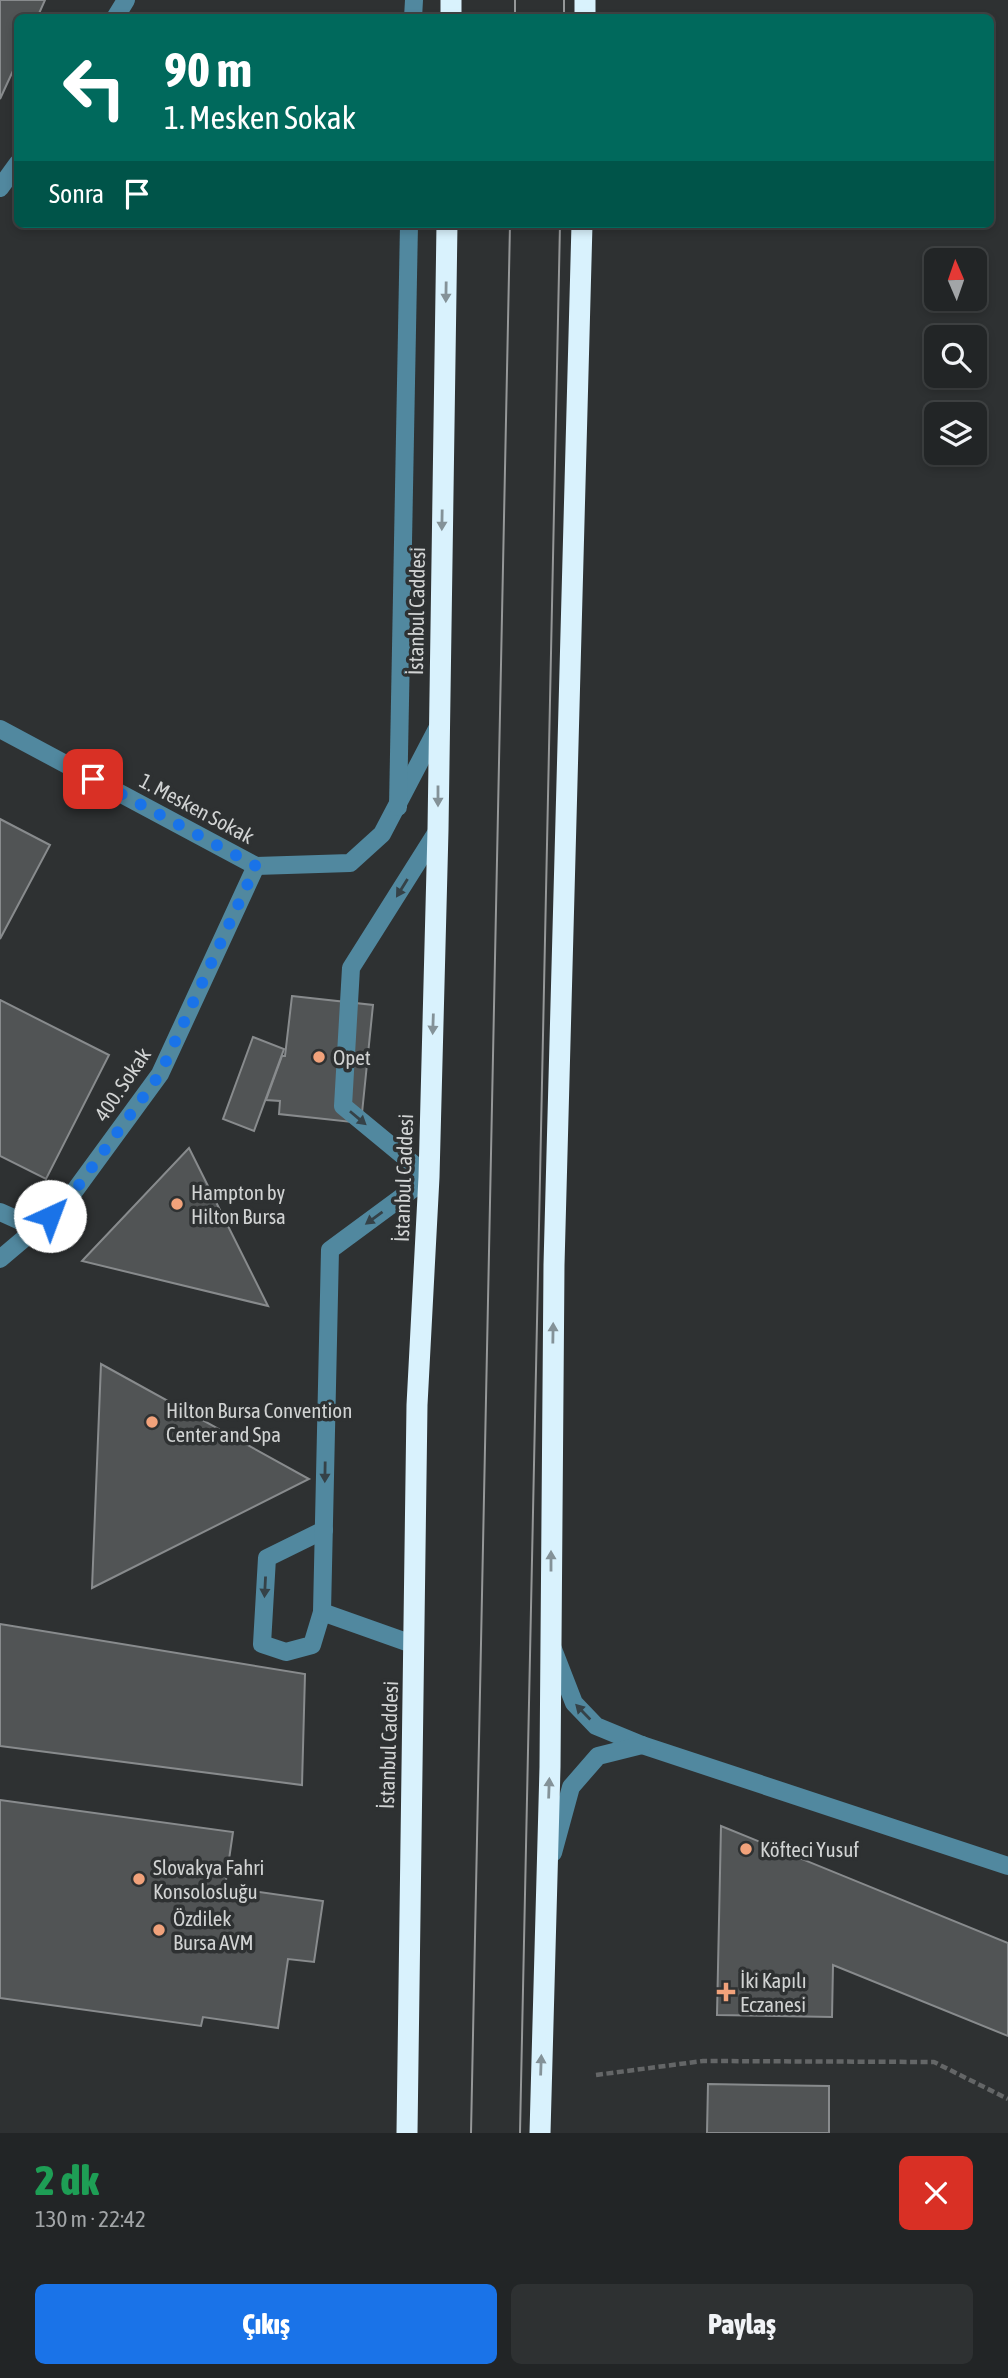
<!DOCTYPE html>
<html lang="tr">
<head>
<meta charset="utf-8">
<style>
  :root { --surface:#222526; --page:#2e3132; --text:#f1f3f6; --muted:#a2a5a7; --line:#3f4243; --accent:#1a73e8 }
  body { margin:0; font-family:"Asap Condensed",sans-serif; background:var(--page); color:var(--text); height:100vh; display:flex; flex-direction:column; font-size:26px; white-space:nowrap }
  * { box-sizing:border-box; margin:0 }
  p { font-size:23px; color:var(--muted) }
  .icon { flex:none; width:38px; height:38px; fill:none; stroke:currentColor; stroke-width:2; stroke-linecap:round; stroke-linejoin:round }
  .map { position:relative; height:2133px; overflow:hidden }
  .details { display:flex; flex-direction:column; background:var(--surface); flex:1 }
  .details>* { flex:none }
  .guide { position:absolute; left:14px; top:14px; width:980px; height:214px; border-radius:10px; box-shadow:0 4px 10px #0003,0 0 0 2px var(--line); background:#00695c; color:#fff; overflow:hidden }
  .needle { width:46px; rotate:358deg }
  .tools { position:absolute; left:924px; top:248px; display:grid; gap:14px }
  .tools a { display:grid; place-items:center; width:63px; height:63px; border-radius:10px; background:var(--surface); box-shadow:0 4px 10px #0003,0 0 0 2px var(--line); font-size:35px }
  .pin { position:absolute; display:grid; place-items:center; width:60px; height:60px; color:#fff; margin:-30px; border-radius:14px; box-shadow:0 4px 10px #0006 }
  .me { position:absolute; width:77px; margin:-38px; rotate:43deg; stroke-linejoin:round; filter:drop-shadow(0 0 5px #0008) }
  .turn { display:flex; align-items:center; gap:24px; height:147px; padding:0 35px; font-size:32px }
  .turn .icon { width:91px; height:91px; stroke-width:2.5 }
  .turn b { display:block; font-size:49px; line-height:60px }
  .then { display:flex; align-items:center; height:66px; padding:0 35px; background:#0003; gap:14px; font-size:26px }
  .round { display:grid; place-items:center; flex:none; width:74px; height:74px; border-radius:10px; background:var(--page) }
  .headline { display:flex; align-items:center; justify-content:space-between; height:119px; padding:0 35px }
  h1 { font-size:42px; font-weight:800; line-height:52px; color:#1e9e55 }
  .cta { display:flex; gap:14px; margin-top:auto; padding:14px 35px }
  .cta a { flex:1; height:80px; border-radius:10px; background:var(--accent); color:#fff; font-size:28px; font-weight:800; line-height:80px; text-align:center }
  .cta a+a { background:var(--page); color:var(--text) }
  .map>svg:first-child { display:block }
  .building { fill:#515455; stroke:#888b8d; stroke-width:2 }
  .lines { fill:none; stroke-linecap:round; stroke-linejoin:round }
  .path { stroke:#646667; stroke-width:4.5; stroke-dasharray:7 3.5; stroke-linecap:butt }
  .minor { stroke:#51889f; stroke-width:18 }
  .highway { stroke:#d9f2fd; stroke-width:21 }
  .tram { stroke:#959798; stroke-width:2 }
  .oneway { fill:#849298 }
  .oneway2 { fill:#354248 }
  .route { stroke:#1a73e8; stroke-width:12; stroke-dasharray:0 21.6 }
  .poi-dot { fill:#f1a27b; stroke:#2e3132; stroke-width:2.5 }
  .labels { text-anchor:middle; dominant-baseline:central; stroke-width:7; stroke-linejoin:round; paint-order:stroke }
  .street-label { font-size:21px; fill:#d1d3d3; stroke:#2e3132 }
  .poi-label { font-size:21px; fill:#d1d3d3; stroke:#2e3132; text-anchor:start }
</style>
</head>
<body>
<div class="map">
<svg width="1008" height="2133" viewBox="0 0 1008 2133">
  <rect width="100%" height="100%" fill="#2e3132"/>
  <g class="building">
    <path d="M0 0H45L37 18H18V60L0 99Z"/>
    <path d="M0 819 50 845 0 939Z"/>
    <path d="M292 996 373 1005 361 1123 279 1114 280 1101 266 1100 282 1056H285Z"/>
    <path d="M0 1000 109 1055 46 1179 0 1156Z"/>
    <path d="M253 1037 284 1049 254 1131 223 1119Z"/>
    <path d="M189 1148 268 1306 82 1261Z"/>
    <path d="M101 1364 309 1479 92 1588Z"/>
    <path d="M0 1624 305 1674 302 1785 0 1746Z"/>
    <path d="M0 1800 233 1832 225 1887 323 1901 314 1962 288 1959 278 2028 203 2017 201 2026 0 1998Z"/>
    <path d="M721 1826 1008 1943V2036L833 1965 832 2017 717 2015Z"/>
    <path d="M708 2084 829 2086V2133H707Z"/>
  </g>
  <g class="lines">
    <path class="path" d="M596 2075 703 2061 934 2062 1008 2099"/>
    <g class="minor">
      <path d="M115 18 126 0"/>
      <path d="M413 18 414 0"/>
      <path d="M0 188 18 163"/>
      <path d="M0 729 256 866 350 863 382 834 438 727"/>
      <path d="M398 807 409 224"/>
      <path d="M0 1212 36 1228"/>
      <path d="M0 1259 65 1204 160 1074 256 866"/>
      <path d="M322 1612 312 1645 286 1652 262 1644 267 1558 324 1530"/>
      <path d="M415 1645 322 1612 330 1250 429 1177 343 1106 351 968 438 830"/>
      <path d="M553 1649 574 1703 596 1726 642 1745 1008 1866"/>
      <path d="M553 1853 571 1787 598 1756 642 1745"/>
    </g>
    <g class="highway">
      <path d="M451 18V0"/>
      <path d="M585 18V0"/>
      <path d="M407 2133 417 1405 429 1177 438 830 447 224"/>
      <path d="M540 2133 550 1767 554 1265 582 224"/>
    </g>
    <g class="tram">
      <path d="M515 18V0"/>
      <path d="M564 18V0"/>
      <path d="M471 2133 510 224"/>
      <path d="M520 2133 560 224"/>
    </g>
  </g>
  <defs><path id="oneway-solid" d="M-6-.8H1V-3.2L6.5 0L1 3.2V.8H-6Z" transform="scale(1.75)"/></defs>
  <g class="oneway">
    <use href="#oneway-solid" transform="translate(446 292) rotate(91)"/>
    <use href="#oneway-solid" transform="translate(442 520) rotate(91)"/>
    <use href="#oneway-solid" transform="translate(438 796) rotate(90)"/>
    <use href="#oneway-solid" transform="translate(433 1024) rotate(92)"/>
    <use href="#oneway-solid" transform="translate(553 1333) rotate(-89)"/>
    <use href="#oneway-solid" transform="translate(551 1561) rotate(-90)"/>
    <use href="#oneway-solid" transform="translate(549 1788) rotate(-88)"/>
    <use href="#oneway-solid" transform="translate(541 2065) rotate(-88)"/>
  </g>
  <g class="oneway2">
    <use href="#oneway-solid" transform="translate(402 888) rotate(122)"/>
    <use href="#oneway-solid" transform="translate(358 1118) rotate(40)"/>
    <use href="#oneway-solid" transform="translate(374 1218) rotate(144)"/>
    <use href="#oneway-solid" transform="translate(325 1472) rotate(91)"/>
    <use href="#oneway-solid" transform="translate(265 1587) rotate(93)"/>
    <use href="#oneway-solid" transform="translate(583 1712) rotate(-134)"/>
  </g>
  <g class="lines">
    <path class="route" d="M50 1216 65 1204 160 1074 256 866 93 779"/>
  </g>
  <g class="poi-dot">
    <circle cx="319" cy="1057" r="7"/>
    <circle cx="177" cy="1204" r="7"/>
    <circle cx="152" cy="1422" r="7"/>
    <circle cx="746" cy="1849" r="7"/>
    <circle cx="139" cy="1879" r="7"/>
    <circle cx="159" cy="1930" r="7"/>
    <path d="M722.5 1981.5h7v7h7v7h-7v7h-7v-7h-7v-7h7z"/>
  </g>
  <g class="labels">
    <g class="street-label">
      <text transform="translate(416 611) rotate(-89)">İstanbul Caddesi</text>
      <text transform="translate(197 808) rotate(28)">1. Mesken Sokak</text>
      <text transform="translate(122 1084) rotate(-56)">400. Sokak</text>
      <text transform="translate(403 1178) rotate(-88)">İstanbul Caddesi</text>
      <text transform="translate(388 1745) rotate(-88)">İstanbul Caddesi</text>
    </g>
    <g class="poi-label">
      <text x="333" y="1057">Opet</text>
      <text x="191" y="1192">Hampton by<tspan x="191" dy="24">Hilton Bursa</tspan></text>
      <text x="166" y="1410">Hilton Bursa Convention<tspan x="166" dy="24">Center and Spa</tspan></text>
      <text x="760" y="1849">Köfteci Yusuf</text>
      <text x="153" y="1867">Slovakya Fahri<tspan x="153" dy="24">Konsolosluğu</tspan></text>
      <text x="173" y="1918">Özdilek<tspan x="173" dy="24">Bursa AVM</tspan></text>
      <text x="740" y="1980">İki Kapılı<tspan x="740" dy="24">Eczanesi</tspan></text>
    </g>
  </g>
</svg>
<div class="tools">
<a><svg class="needle" viewBox="-14 -14 28 28"><path d="M0-13l5 13h-10z" fill="#e53935"/><path d="M0 13l5-13h-10z" fill="#a2a5a7"/></svg></a>
<a><svg class="icon" aria-label="search" viewBox="0 0 24 24"><circle cx="10" cy="10" r="6"/><path d="M15 15l6 6"/></svg></a>
<a><svg class="icon" aria-label="layers" viewBox="0 0 24 24"><path d="M12 4l9 5-9 5-9-5zM3 14l9 5 9-5"/></svg></a>
</div>
<div class="pin" style="left:93px;top:779px;background:#d93025"><svg class="icon" aria-label="arrive" viewBox="0 0 24 24"><path d="M6 21V4h12l-3 4 3 4H6"/></svg></div>
<svg class="me" style="left:50px;top:1216px" viewBox="-20 -20 40 40"><circle r="19" fill="#fff"/><path d="M0-13L10 11 0 6-10 11z" fill="#1a73e8"/></svg>
<div class="guide">
<div class="turn"><svg class="icon" aria-label="left" viewBox="0 0 24 24"><path d="M17 20v-9H6M10 6l-5 5 5 5"/></svg><div><b>90 m</b>1. Mesken Sokak</div></div>
<div class="then">Sonra<svg class="icon" aria-label="arrive" viewBox="0 0 24 24"><path d="M6 21V4h12l-3 4 3 4H6"/></svg></div>
</div>
</div>
<section class="details">
<div class="headline"><div><h1>2 dk</h1><p>130 m · 22:42</p></div><a class="round" style="background:#d93025;color:#fff"><svg class="icon" aria-label="close" viewBox="0 0 24 24"><path d="M6 6l12 12M18 6L6 18"/></svg></a></div>
<div class="cta"><a>Çıkış</a><a>Paylaş</a></div>
</section>
</body>
</html>
